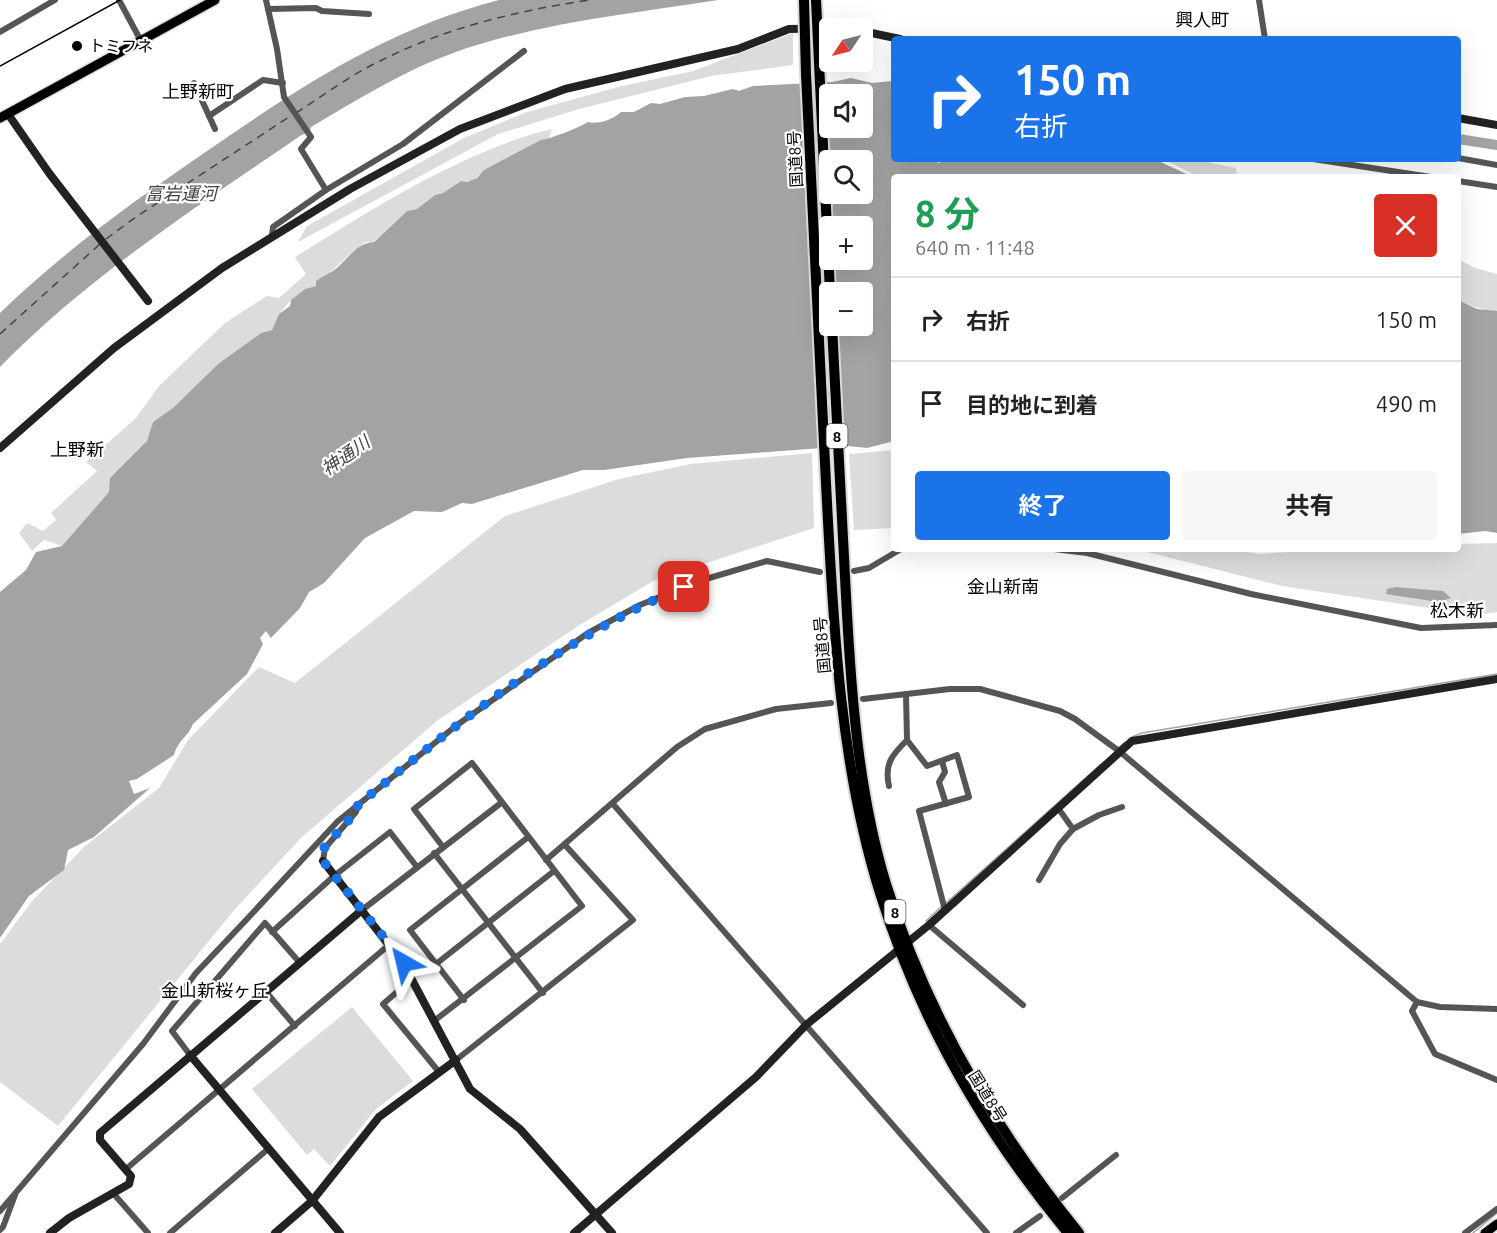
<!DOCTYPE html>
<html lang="ja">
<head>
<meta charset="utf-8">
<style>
  :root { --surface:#fff; --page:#f6f6f6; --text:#222; --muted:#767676; --line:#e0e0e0; --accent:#1a73e8 }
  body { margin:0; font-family:Ubuntu,"Noto Sans JP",sans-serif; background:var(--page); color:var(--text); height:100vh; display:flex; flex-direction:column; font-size:22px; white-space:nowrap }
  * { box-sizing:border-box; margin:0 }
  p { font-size:20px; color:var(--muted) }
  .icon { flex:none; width:33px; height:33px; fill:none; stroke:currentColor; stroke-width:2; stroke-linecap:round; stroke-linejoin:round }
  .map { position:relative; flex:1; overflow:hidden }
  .panel { position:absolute; left:891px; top:174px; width:570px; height:378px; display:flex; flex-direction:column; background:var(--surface); border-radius:6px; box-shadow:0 6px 24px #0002 }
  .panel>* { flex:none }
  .guide { position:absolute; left:891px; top:36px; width:570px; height:126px; border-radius:6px; box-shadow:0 6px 24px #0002; background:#1a73e8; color:#fff; overflow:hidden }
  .needle { width:39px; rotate:235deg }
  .tools { position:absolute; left:819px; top:18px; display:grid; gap:12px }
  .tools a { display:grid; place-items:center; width:54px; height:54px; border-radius:6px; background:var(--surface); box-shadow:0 6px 24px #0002; font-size:30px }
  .pin { position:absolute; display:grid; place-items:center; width:51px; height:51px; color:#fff; margin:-26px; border-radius:12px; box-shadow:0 3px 9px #0006 }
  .me { position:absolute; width:66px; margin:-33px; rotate:323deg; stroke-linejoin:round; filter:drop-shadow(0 0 4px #0008) }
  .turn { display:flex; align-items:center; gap:21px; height:126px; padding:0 24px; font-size:27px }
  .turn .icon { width:78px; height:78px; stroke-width:2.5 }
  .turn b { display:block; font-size:42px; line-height:51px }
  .round { display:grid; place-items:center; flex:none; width:63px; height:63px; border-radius:6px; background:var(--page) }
  .overview { display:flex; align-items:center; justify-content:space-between; height:102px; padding:0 24px }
  h1 { font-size:36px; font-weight:700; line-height:45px; color:#1e9e55 }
  .primary-button { display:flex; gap:12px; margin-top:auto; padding:12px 24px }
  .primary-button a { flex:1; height:69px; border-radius:6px; background:var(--accent); color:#fff; font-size:24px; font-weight:700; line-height:69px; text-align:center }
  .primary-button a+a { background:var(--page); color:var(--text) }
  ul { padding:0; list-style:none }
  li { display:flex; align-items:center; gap:18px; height:84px; padding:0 24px; border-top:2px solid var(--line) }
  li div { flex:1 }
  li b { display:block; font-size:22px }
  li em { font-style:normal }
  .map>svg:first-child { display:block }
  .green { fill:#dcdcdc }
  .water { fill:#a3a3a3; fill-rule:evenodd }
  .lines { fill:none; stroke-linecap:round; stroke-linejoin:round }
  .stream { stroke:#a3a3a3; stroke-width:1.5 }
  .river { stroke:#a3a3a3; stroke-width:10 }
  .ferry { stroke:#444; stroke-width:1.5; stroke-dasharray:8 6; stroke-linecap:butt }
  .primary-casing { stroke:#dbdbdb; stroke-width:12 }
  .highway-casing { stroke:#dbdbdb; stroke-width:14 }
  .street { stroke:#555; stroke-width:6 }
  .secondary { stroke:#222; stroke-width:8 }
  .primary { stroke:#000; stroke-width:9 }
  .highway { stroke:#000; stroke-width:10 }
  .tram { stroke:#000; stroke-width:1.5 }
  .highway-bridge-casing { stroke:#dbdbdb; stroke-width:14; stroke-linecap:butt }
  .highway-bridge { stroke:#000; stroke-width:10 }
  .route { stroke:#1a73e8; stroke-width:10; stroke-dasharray:0 18 }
  .poi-dot { fill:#000; stroke:#fff; stroke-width:2 }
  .labels { text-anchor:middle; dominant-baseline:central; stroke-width:4.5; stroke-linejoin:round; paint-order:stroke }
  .shield { fill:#fff; stroke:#4c4c4c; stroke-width:1.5 }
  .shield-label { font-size:15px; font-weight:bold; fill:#000 }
  .poi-label { font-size:16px; fill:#000; stroke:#fff; text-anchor:start }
  .street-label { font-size:16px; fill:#000; stroke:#fff }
  .neighbourhood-label { font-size:18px; fill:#000; stroke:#fff }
  .water-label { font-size:18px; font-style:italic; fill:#444; stroke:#fff }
</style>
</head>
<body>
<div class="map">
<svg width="1497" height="1233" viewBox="0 0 1497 1233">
  <rect width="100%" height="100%" fill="#fff"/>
  <g class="green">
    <path d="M793 33V65L711 76 579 109 498 134 298 242 307 226 464 138 527 112 618 87 693 71Z"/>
    <path d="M552 129 549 139 484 170C478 177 472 183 461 181L443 193 435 195 417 209 407 211 373 242H366L353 251 316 286 305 289 291 300 279 314 272 330 261 333 218 364 174 407 153 422 147 441 109 492 62 546 44 540 32 551 19 533 27 523 43 531 56 520 51 513 97 471 86 462 136 418 159 386 225 323 267 296 279 298 306 274 295 257C372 209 464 150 552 129Z"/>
    <path d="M1163 159H1192L1236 168 1237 177H1199Z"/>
    <path d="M1458 259 1475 268 1497 274V314L1458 301Z"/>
    <path d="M894 450V528L854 530 849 454Z"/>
    <path d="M812 453 814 528 655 580 578 626 438 720 302 837 235 909 58 1126 0 1082V944L33 900 84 847 159 788 188 740 259 667 295 683 505 516 619 479 691 464Z"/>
    <path d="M1497 543V612L1475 615 1282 586 1135 549H1230L1259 554 1334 549H1458V544Z"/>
    <path d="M352 1007 413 1081 376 1109 330 1166 314 1149 307 1155 252 1089Z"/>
  </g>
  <g class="water">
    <path d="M499 0H718C630 14 537 23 453 53 403 71 357 100 311 127L310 131 300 136C195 208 89 276 0 367V313C64 251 134 201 207 151 300 87 387 29 499 0Z"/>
    <path d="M851 78 872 83 892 81 894 83V159H934L932 161 940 163 941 159H1154L1193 177H894V441L867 448 848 446 687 458 604 470H583L472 504 462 503 442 512 414 511 365 538 324 583 309 592 300 608 271 638 266 631 260 638 263 644 247 674 193 724C188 737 178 740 174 755L137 779 129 781 134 794 150 788 94 837 68 850 64 870 29 896 0 938V592L26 570 36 552 62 546 109 492 110 478 147 441 153 422 174 407 218 364 261 333 272 330 279 314 290 306 291 300 305 289 316 286V281C321 277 328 274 333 271 347 261 355 243 374 242L407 211 417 209 435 195 443 193 461 181 467 182 477 178 484 170 541 140C548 140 580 127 588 122 598 125 614 119 621 112H634L651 103 660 104 685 97 704 96 733 89 739 91 753 86 832 82ZM830 94H862V128H830ZM830 160H862V194H830ZM830 226H862V260H830ZM830 292H862V326H830Z"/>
    <path d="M1458 300 1477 309 1497 311V533L1485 531 1458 534Z"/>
    <path d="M1395 587 1443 591 1451 598 1438 602 1386 594 1387 589Z"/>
  </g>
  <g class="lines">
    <g class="stream">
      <path d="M1132 737 1142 733 1497 674"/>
      <path d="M1118 748 1125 742"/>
      <path d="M946 903 1101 764"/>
      <path d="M926 921 942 906"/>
      <path d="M1473 1233 1497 1213"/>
    </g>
    <path class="river" d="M1458 139 1497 145"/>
    <g class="ferry">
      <path d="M296 113C324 95 352 74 382 60 448 27 517 11 589 0"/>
      <path d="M106 239 136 217 292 115"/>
      <path d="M0 334 100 244"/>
    </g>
    <defs>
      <g id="primary">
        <path d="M0 118 215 0"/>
        <path d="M1485 1233 1497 1224"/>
      </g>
      <g id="highway">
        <path d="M806 74C813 211 819 347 826 483 833 619 839 762 880 893 919 1019 984 1132 1068 1233"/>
        <path d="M832 326C836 416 841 506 846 596 851 692 858 792 886 884 926 1013 994 1128 1079 1233"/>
      </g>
    </defs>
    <use href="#primary" class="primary-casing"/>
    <use href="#highway" class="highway-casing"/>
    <g class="street">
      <path d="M119 0 141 41"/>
      <path d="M266 0 277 49 284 97 311 137 301 149 326 190 273 227 272 236"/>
      <path d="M1259 0 1265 39"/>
      <path d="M268 9 316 8 322 11 369 14"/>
      <path d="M0 32 55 0"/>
      <path d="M194 83 215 129"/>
      <path d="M209 116 263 80 283 83"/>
      <path d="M1458 158 1497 165"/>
      <path d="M1313 159 1431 177"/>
      <path d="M1458 181 1497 187"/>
      <path d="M326 190 403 144 524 51"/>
      <path d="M1054 549 1087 553 1251 594 1421 628 1497 625"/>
      <path d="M854 571 869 568 901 549"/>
      <path d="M906 694 907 740 927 766 957 755 969 797 919 811 945 910"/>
      <path d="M863 699 950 689H980L1060 711 1075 719 1119 751 1417 1002 1440 1007 1497 1009"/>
      <path d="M942 761 945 772 939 782 946 804"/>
      <path d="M889 786C884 764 892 755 907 740"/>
      <path d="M613 804 987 1233"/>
      <path d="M1073 829 1099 815 1122 807"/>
      <path d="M434 853 543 993"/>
      <path d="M546 860 677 747 705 729 776 709 831 703"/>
      <path d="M323 861 325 848 356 812 358 805"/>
      <path d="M1039 880 1060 844 1073 829 1058 808"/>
      <path d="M362 910 501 803"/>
      <path d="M929 925 1023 1005"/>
      <path d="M272 932 334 876 390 832 417 867"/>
      <path d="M436 964 554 871"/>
      <path d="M412 979 383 1004 439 1072"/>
      <path d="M266 992 295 1026"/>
      <path d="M464 1000 410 930 527 838"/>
      <path d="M1417 1002 1412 1011 1435 1054 1497 1080"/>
      <path d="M434 1021 582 906 472 763 414 809 443 847"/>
      <path d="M190 1055 172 1031 265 923 300 963"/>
      <path d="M456 1060 633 920 565 845"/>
      <path d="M126 1169 390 944"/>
      <path d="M113 1193 148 1233"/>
      <path d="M1062 1198 1116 1155"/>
      <path d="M0 1211 143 1044 196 973 248 918 338 821 457 725 588 633 640 605 699 581 767 561 820 572"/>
      <path d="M0 1230 3 1227 15 1195"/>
      <path d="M170 1233 268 1149"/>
      <path d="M1016 1233 1040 1216"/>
      <path d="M1465 1233 1497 1209"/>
    </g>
    <g class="secondary">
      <path d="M862 31 900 39"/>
      <path d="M8 114 49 173 148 301"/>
      <path d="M1458 118 1497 125"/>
      <path d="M0 448 114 348 222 268 350 189 460 129 565 89 738 49 789 29 848 28"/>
      <path d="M323 861 403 963 470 1089 520 1129 612 1233"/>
      <path d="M190 1055 340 1233"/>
      <path d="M50 1233 69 1218 129 1184 131 1176 100 1140V1133L362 910"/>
      <path d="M275 1233 312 1201 379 1117 456 1060"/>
      <path d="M574 1233 756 1077 806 1025 929 925 1132 741 1497 679"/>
    </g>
    <use href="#primary" class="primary"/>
    <use href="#highway" class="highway"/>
    <path class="tram" d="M0 66 120 0"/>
    <defs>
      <g id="highway-bridge">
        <path d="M804 0 806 74"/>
        <path d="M816 0 830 292"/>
      </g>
    </defs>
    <use href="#highway-bridge" class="highway-bridge-casing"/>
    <use href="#highway-bridge" class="highway-bridge"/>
  </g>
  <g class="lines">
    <path class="route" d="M404 963 323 861 324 848 356 812 358 805C459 722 563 637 684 587"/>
  </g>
  <circle class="poi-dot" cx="77" cy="46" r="6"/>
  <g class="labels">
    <g class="shield">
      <rect x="826.5" y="424" width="21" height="24" rx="4.5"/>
      <rect x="884.5" y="900" width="21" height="24" rx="4.5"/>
    </g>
    <g class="shield-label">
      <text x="837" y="436">8</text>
      <text x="895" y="912">8</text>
    </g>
    <g class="poi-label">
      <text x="89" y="46">トミフネ</text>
    </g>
    <g class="street-label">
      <text transform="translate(795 159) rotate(-93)">国道8号</text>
      <text transform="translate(822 645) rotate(-95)">国道8号</text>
      <text transform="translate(988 1096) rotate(58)">国道8号</text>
    </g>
    <g class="neighbourhood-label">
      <text x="1202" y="19">興人町</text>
      <text x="198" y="91">上野新町</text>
      <text x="77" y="449">上野新</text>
      <text x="1003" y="586">金山新南</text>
      <text x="1457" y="610">松木新</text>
      <text x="215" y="990">金山新桜ヶ丘</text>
    </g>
    <g class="water-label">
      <text x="181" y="193">富岩運河</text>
      <text transform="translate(345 455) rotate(-35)">神通川</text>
    </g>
  </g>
</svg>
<div class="tools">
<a><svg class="needle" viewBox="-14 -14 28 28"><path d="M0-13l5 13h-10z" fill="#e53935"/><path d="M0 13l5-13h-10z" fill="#767676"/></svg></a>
<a><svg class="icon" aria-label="sound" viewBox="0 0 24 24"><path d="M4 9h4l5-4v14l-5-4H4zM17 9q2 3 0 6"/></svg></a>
<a><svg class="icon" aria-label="search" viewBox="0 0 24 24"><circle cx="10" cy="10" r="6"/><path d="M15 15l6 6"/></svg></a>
<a>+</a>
<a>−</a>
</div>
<div class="pin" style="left:684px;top:587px;background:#d93025"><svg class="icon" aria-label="arrive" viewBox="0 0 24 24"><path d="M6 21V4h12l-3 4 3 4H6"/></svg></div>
<svg class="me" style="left:404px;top:963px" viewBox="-20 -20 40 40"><path d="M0-17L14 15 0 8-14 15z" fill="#1a73e8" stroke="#fff" stroke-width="4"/></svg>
<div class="guide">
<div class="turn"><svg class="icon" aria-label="right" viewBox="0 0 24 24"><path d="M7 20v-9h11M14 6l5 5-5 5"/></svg><div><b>150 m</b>右折</div></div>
</div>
<section class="panel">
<div class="overview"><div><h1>8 分</h1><p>640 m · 11:48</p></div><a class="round" style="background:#d93025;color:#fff"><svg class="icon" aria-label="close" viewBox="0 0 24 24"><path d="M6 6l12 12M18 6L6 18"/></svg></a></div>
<ul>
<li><svg class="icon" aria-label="right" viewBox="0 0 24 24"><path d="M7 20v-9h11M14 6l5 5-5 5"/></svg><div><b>右折</b></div><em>150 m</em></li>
<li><svg class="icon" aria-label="arrive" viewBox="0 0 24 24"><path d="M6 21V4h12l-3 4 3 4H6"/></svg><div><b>目的地に到着</b></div><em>490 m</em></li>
</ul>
<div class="primary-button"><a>終了</a><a>共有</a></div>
</section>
</div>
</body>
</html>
